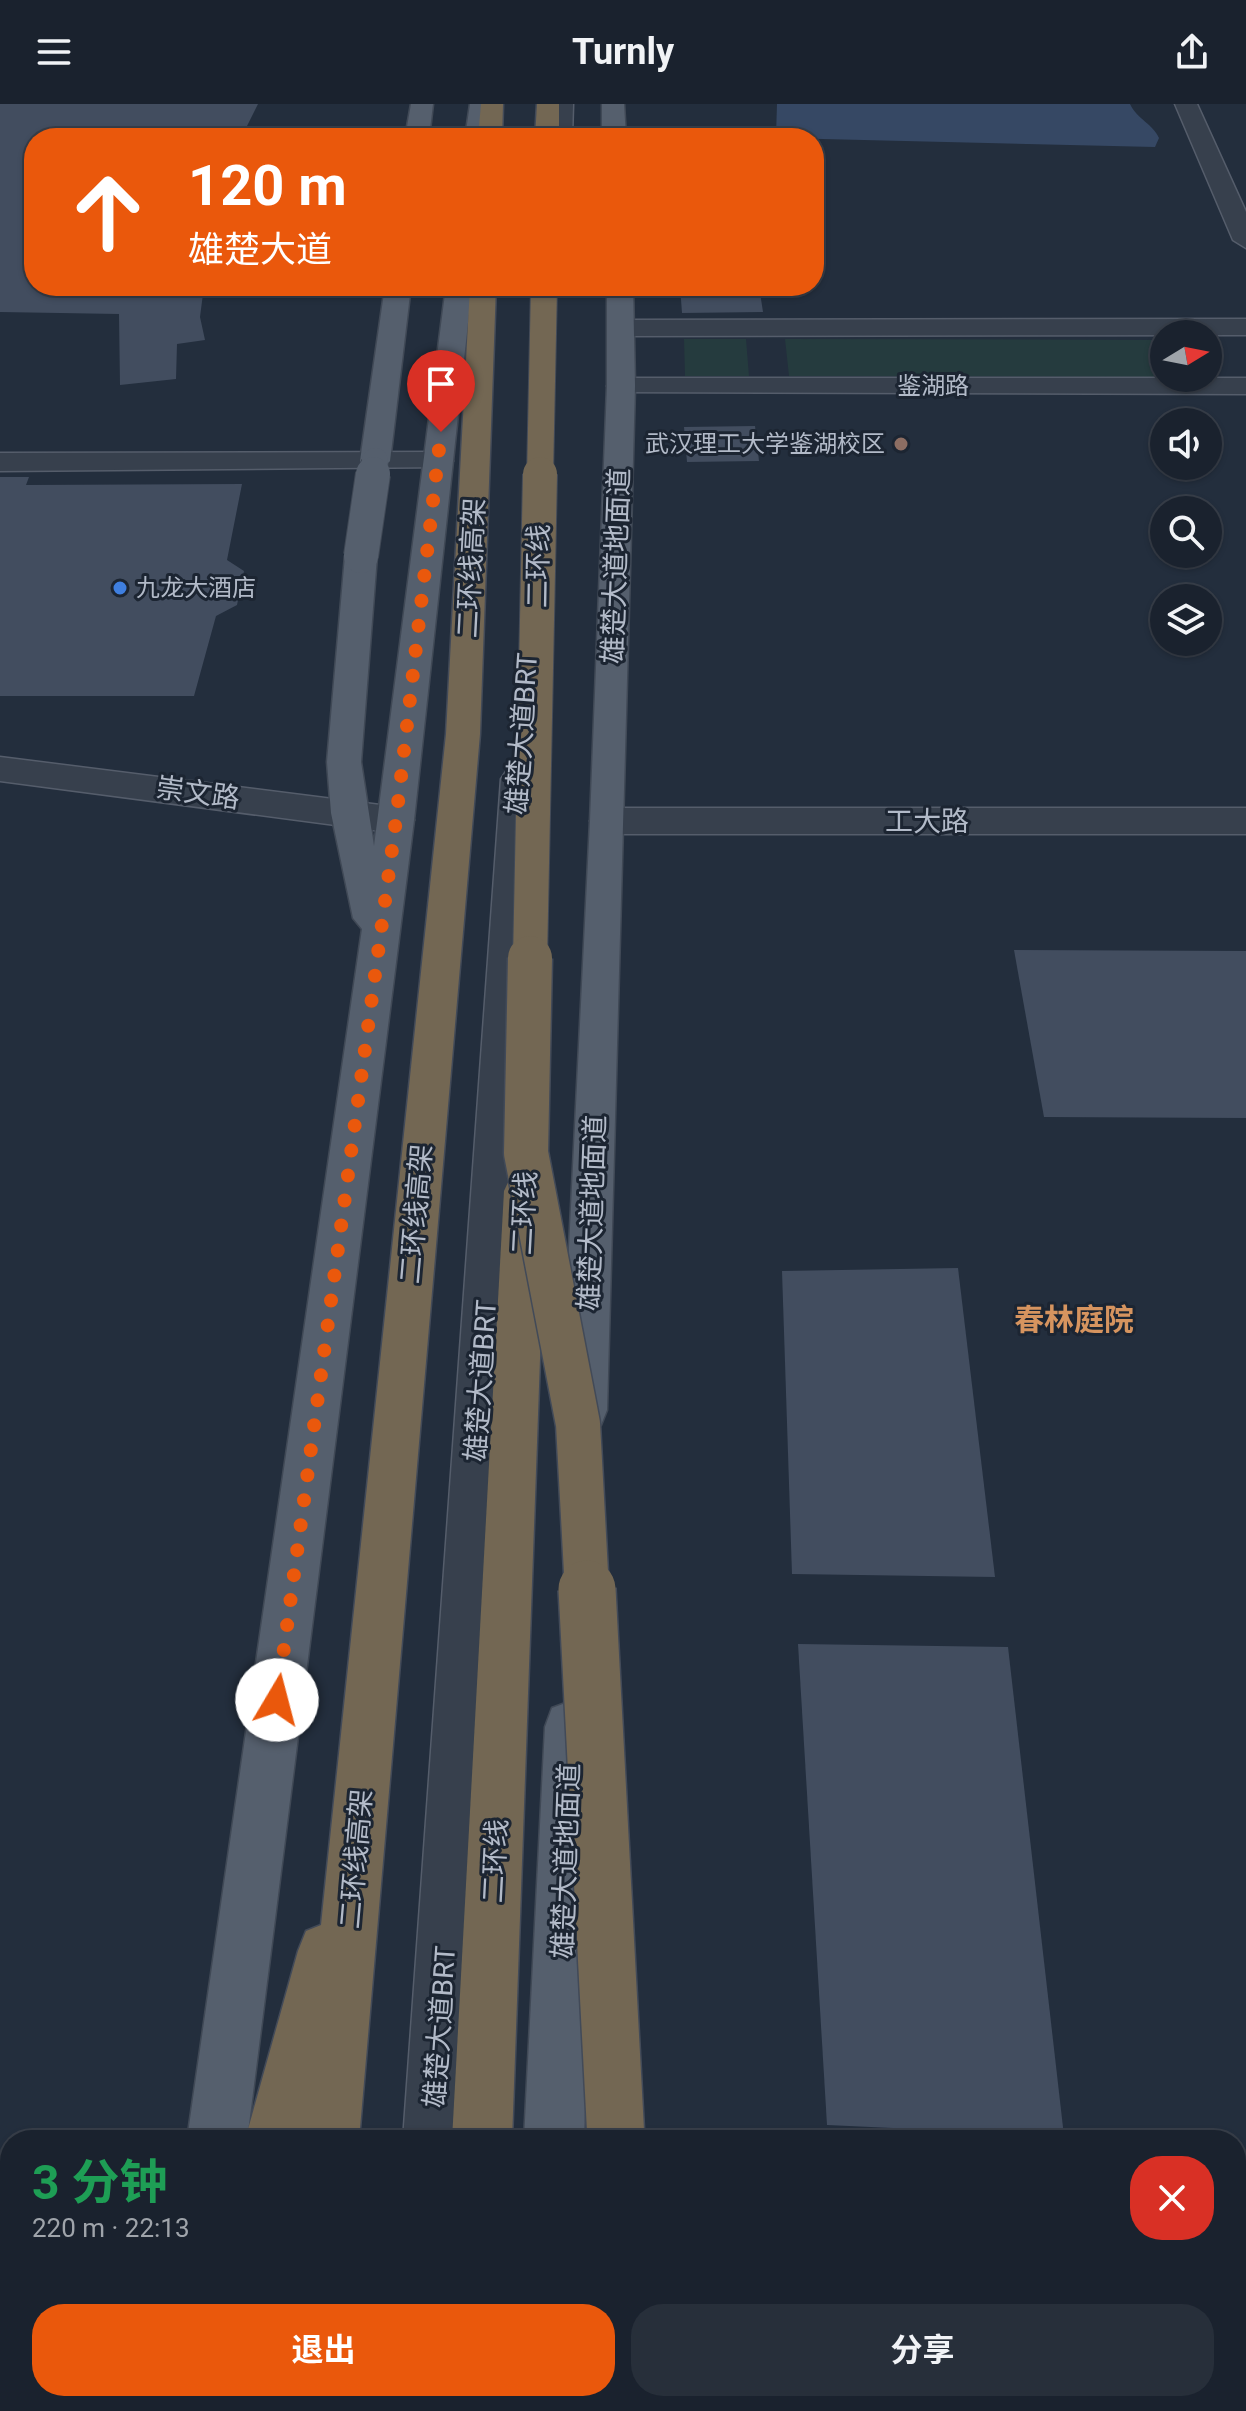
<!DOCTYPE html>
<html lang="zh">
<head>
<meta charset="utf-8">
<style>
  :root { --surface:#1a222e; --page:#272f3a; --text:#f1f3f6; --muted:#9fa4aa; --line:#383f4a; --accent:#ea580c }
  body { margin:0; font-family:Roboto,"Noto Sans SC",sans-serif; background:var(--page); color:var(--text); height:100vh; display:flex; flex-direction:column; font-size:30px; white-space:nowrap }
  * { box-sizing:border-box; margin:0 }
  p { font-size:26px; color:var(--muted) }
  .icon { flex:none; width:44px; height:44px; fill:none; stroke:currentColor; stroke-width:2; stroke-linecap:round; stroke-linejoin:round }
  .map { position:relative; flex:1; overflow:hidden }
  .sheet { position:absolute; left:0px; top:2026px; width:1246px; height:282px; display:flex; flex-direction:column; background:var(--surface); border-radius:32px 32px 0 0; box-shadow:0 2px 6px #0004,0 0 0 2px var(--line) }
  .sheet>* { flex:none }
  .guide { position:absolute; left:24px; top:24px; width:800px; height:168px; border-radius:32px; box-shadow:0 2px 6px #0004,0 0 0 2px var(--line); background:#ea580c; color:#fff; overflow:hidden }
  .needle { width:52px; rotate:80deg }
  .buttons { position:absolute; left:1150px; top:216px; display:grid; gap:16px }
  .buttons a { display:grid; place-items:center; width:72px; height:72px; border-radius:50%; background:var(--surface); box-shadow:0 2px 6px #0004,0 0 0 2px var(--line); font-size:40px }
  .pin { position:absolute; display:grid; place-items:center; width:68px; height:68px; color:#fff; margin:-82px -34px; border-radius:50% 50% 50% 0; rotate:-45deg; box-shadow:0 0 8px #0007 }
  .pin .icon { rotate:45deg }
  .me { position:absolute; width:88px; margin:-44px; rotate:8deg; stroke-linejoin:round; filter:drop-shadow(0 0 6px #0008) }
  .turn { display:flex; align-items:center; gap:28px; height:168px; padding:0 32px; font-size:36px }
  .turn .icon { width:104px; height:104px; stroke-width:2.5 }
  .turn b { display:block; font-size:56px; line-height:68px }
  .round { display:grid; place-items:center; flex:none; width:84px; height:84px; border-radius:32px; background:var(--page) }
  .headline { display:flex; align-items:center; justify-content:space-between; height:136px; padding:0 32px }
  h1 { font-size:48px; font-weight:700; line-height:60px; color:#1e9e55 }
  .action { display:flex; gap:16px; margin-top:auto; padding:16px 32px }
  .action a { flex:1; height:92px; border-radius:32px; background:var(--accent); color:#fff; font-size:32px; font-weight:700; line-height:92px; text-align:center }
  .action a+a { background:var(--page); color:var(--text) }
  header { display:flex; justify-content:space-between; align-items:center; height:104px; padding:0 32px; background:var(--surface); font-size:36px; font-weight:700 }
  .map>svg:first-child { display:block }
  .green { fill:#253b3e }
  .water { fill:#364864 }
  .building { fill:#424d5f }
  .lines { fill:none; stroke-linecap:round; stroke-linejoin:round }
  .minor-casing { stroke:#555d6b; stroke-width:3 }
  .major-casing { stroke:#404956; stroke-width:3 }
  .highway-casing { stroke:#424a58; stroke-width:3 }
  .minor { fill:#37404d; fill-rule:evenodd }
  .major { fill:#555f6d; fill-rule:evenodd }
  .highway { fill:#736753; fill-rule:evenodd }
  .major-bridge-far1-casing { stroke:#404956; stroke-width:28; stroke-linecap:butt }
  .major-bridge-casing { stroke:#404956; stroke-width:36; stroke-linecap:butt }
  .highway-bridge-far3-casing { stroke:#424a58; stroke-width:28; stroke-linecap:butt }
  .highway-bridge-far2-casing { stroke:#424a58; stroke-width:36; stroke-linecap:butt }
  .highway-bridge-far1-casing { stroke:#424a58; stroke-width:47; stroke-linecap:butt }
  .highway-bridge-casing { stroke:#424a58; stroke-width:60; stroke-linecap:butt }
  .major-bridge-far1 { stroke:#555f6d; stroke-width:26 }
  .major-bridge { stroke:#555f6d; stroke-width:34 }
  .highway-bridge-far3 { stroke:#736753; stroke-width:26 }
  .highway-bridge-far2 { stroke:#736753; stroke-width:34 }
  .highway-bridge-far1 { stroke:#736753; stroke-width:44 }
  .highway-bridge { stroke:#736753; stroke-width:57 }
  .route { stroke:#ea580c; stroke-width:14; stroke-dasharray:0 25.2 }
  .education-dot { fill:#8d6e63; stroke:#1c2532; stroke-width:3 }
  .shop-dot { fill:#3f7fe0; stroke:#1c2532; stroke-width:3 }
  .labels { text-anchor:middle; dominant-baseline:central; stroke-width:6; stroke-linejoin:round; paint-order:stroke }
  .far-street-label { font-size:24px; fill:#b2bac8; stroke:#1c2532 }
  .far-poi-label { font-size:24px; fill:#b2bac8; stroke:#1c2532; text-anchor:end }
  .street-label { font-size:28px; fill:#b2bac8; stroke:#1c2532 }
  .neighbourhood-label { font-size:30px; font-weight:bold; fill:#d6945f; stroke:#1c2532 }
</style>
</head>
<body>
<header><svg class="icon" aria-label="menu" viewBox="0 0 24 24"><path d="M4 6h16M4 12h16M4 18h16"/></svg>Turnly<svg class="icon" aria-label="share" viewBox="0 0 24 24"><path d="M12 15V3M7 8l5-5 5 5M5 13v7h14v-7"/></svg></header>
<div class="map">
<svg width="1246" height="2307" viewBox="0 0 1246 2307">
  <rect width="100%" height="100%" fill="#232e3d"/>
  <g class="green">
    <path d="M684 235H746L749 272H685Z"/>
    <path d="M785 235 1164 236V273L789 272Z"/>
  </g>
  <path class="water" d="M777 0H1130C1137 15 1153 20 1159 34L1155 43 781 34 776 32Z"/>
  <g class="building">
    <path d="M0 0H258L241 34H34V182H204L200 213 205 236 177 240 176 275 120 281 119 210 0 208Z"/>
    <path d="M680 182H759L763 208 682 209Z"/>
    <path d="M755 322 759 357 687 358 684 323Z"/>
    <path d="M0 373H29L26 381 242 380 227 456 244 467 237 501 216 512 194 592H0Z"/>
    <path d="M1014 846 1246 847V1014L1044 1013Z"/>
    <path d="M958 1164 995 1473 792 1470 782 1167Z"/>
    <path d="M798 1540 1008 1543 1064 2032 827 2021Z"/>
  </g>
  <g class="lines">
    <defs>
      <g id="minor">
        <path d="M551 0H573L572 34H548Z"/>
        <path d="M1175 0H1197L1246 108V144L1233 136Z"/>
        <path d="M1246 215V231L622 232 613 230 609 224 613 218 622 216Z"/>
        <path d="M621 274H1246V290L611 288 607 282 611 276Z"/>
        <path d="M438 348 448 351 453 357 448 363 0 367V349Z"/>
        <path d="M0 653 396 703 409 707 414 716 409 725 396 729 0 677Z"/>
        <path d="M519 663 531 666 537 675 463 2036H403L501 675 507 666Z"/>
        <path d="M608 704H1246V730H608L595 726 590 717 595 708Z"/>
        <path d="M384 2298H450L449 2307H383Z"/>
      </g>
      <g id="major">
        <path d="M411 0H433L429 34H405Z"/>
        <path d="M470 0H492L489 34H465Z"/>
        <path d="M602 0H624L626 34H602Z"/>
        <path d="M385 182H411L390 357 385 363H365L360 357Z"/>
        <path d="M446 182H472L414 716 247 2036H187L362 825 353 814 331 709 327 658 345 452 350 445H372L377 452 361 658 374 742Z"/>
        <path d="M607 182H633L635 282 607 1306 601 1321 584 1327 567 1321 561 1306 590 717 607 282Z"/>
        <path d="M571 1597 590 1604 597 1623 584 2036H524L545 1623 552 1604Z"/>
        <rect x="517" y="2298" width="66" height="9"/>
      </g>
      <g id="highway">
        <path d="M481 0H503L502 34H478Z"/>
        <path d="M537 0H559V34H535Z"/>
        <path d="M470 182H496L480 630 359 2036H245L298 1847 306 1827 321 1821 446 630Z"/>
        <path d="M525 1069 540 1074 546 1087 512 2036H452L504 1087 510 1074Z"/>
        <path d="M171 2298H237L235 2307H169Z"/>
        <path d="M271 2298H337L336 2307H270Z"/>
        <path d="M438 2298H504L503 2307H437Z"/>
        <rect x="589" y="2298" width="66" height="9"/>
      </g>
    </defs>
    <use href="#minor" class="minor-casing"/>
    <use href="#major" class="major-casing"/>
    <use href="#highway" class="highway-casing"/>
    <use href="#minor" class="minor"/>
    <use href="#major" class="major"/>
    <use href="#highway" class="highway"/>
    <defs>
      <path id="major-bridge-far1" d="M373 372 375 357"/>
      <path id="major-bridge" d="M361 452 373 370"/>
      <path id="highway-bridge-far3" d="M540 372 544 182"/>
      <path id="highway-bridge-far2" d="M530 856 540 370"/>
      <path id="highway-bridge-far1" d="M530 854 526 1049 578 1320 587 1487"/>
      <path id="highway-bridge" d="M587 1485 616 2036"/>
    </defs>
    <use href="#major-bridge-far1" class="major-bridge-far1-casing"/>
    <use href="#major-bridge" class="major-bridge-casing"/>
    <use href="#highway-bridge-far3" class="highway-bridge-far3-casing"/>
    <use href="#highway-bridge-far2" class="highway-bridge-far2-casing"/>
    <use href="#highway-bridge-far1" class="highway-bridge-far1-casing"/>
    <use href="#highway-bridge" class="highway-bridge-casing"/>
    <use href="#major-bridge-far1" class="major-bridge-far1"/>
    <use href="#major-bridge" class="major-bridge"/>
    <use href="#highway-bridge-far3" class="highway-bridge-far3"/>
    <use href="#highway-bridge-far2" class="highway-bridge-far2"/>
    <use href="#highway-bridge-far1" class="highway-bridge-far1"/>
    <use href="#highway-bridge" class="highway-bridge"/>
  </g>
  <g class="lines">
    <path class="route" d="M277 1596 396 716 441 328"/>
  </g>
  <circle class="education-dot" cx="901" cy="340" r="8"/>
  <circle class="shop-dot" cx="120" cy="484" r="8"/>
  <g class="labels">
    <g class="far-street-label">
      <text x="933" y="282">鉴湖路</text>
    </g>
    <g class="far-poi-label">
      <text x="885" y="340">武汉理工大学鉴湖校区</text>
      <text x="136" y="484" text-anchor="start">九龙大酒店</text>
    </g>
    <g class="street-label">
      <text transform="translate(538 462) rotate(-89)">二环线</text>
      <text transform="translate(616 462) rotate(-88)">雄楚大道地面道</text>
      <text transform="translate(471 464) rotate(-87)">二环线高架</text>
      <text transform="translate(522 630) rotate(-86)">雄楚大道BRT</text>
      <text transform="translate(198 689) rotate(8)">崇文路</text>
      <text x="927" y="717">工大路</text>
      <text transform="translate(524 1109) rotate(-87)">二环线</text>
      <text transform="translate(592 1109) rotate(-88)">雄楚大道地面道</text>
      <text transform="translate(416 1110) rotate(-85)">二环线高架</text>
      <text transform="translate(481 1277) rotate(-86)">雄楚大道BRT</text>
      <text transform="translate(356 1755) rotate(-85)">二环线高架</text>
      <text transform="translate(495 1757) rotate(-87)">二环线</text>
      <text transform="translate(566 1757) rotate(-88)">雄楚大道地面道</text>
      <text transform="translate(440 1923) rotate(-86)">雄楚大道BRT</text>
    </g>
    <g class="neighbourhood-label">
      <text x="1074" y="1215">春林庭院</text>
    </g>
  </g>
</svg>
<div class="buttons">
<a><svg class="needle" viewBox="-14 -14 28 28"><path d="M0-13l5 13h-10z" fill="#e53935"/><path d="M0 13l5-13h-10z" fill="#9fa4aa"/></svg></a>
<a><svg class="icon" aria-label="sound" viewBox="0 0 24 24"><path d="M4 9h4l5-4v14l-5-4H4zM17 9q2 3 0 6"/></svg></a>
<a><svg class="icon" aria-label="search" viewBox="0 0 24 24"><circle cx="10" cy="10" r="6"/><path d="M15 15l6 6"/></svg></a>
<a><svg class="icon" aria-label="layers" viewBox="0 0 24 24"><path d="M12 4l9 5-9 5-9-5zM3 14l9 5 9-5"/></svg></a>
</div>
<div class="pin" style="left:441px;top:328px;background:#d93025"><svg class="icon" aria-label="arrive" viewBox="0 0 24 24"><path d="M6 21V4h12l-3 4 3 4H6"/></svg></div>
<svg class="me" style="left:277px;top:1596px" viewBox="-20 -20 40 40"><circle r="19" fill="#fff"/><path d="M0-13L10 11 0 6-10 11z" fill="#ea580c"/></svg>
<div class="guide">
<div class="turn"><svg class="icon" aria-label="ahead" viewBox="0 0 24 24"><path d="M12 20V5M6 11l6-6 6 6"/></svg><div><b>120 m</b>雄楚大道</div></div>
</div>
<section class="sheet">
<div class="headline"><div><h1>3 分钟</h1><p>220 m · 22:13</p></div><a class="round" style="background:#d93025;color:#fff"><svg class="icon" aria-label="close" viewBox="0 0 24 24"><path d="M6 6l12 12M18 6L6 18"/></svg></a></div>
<div class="action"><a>退出</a><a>分享</a></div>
</section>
</div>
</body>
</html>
